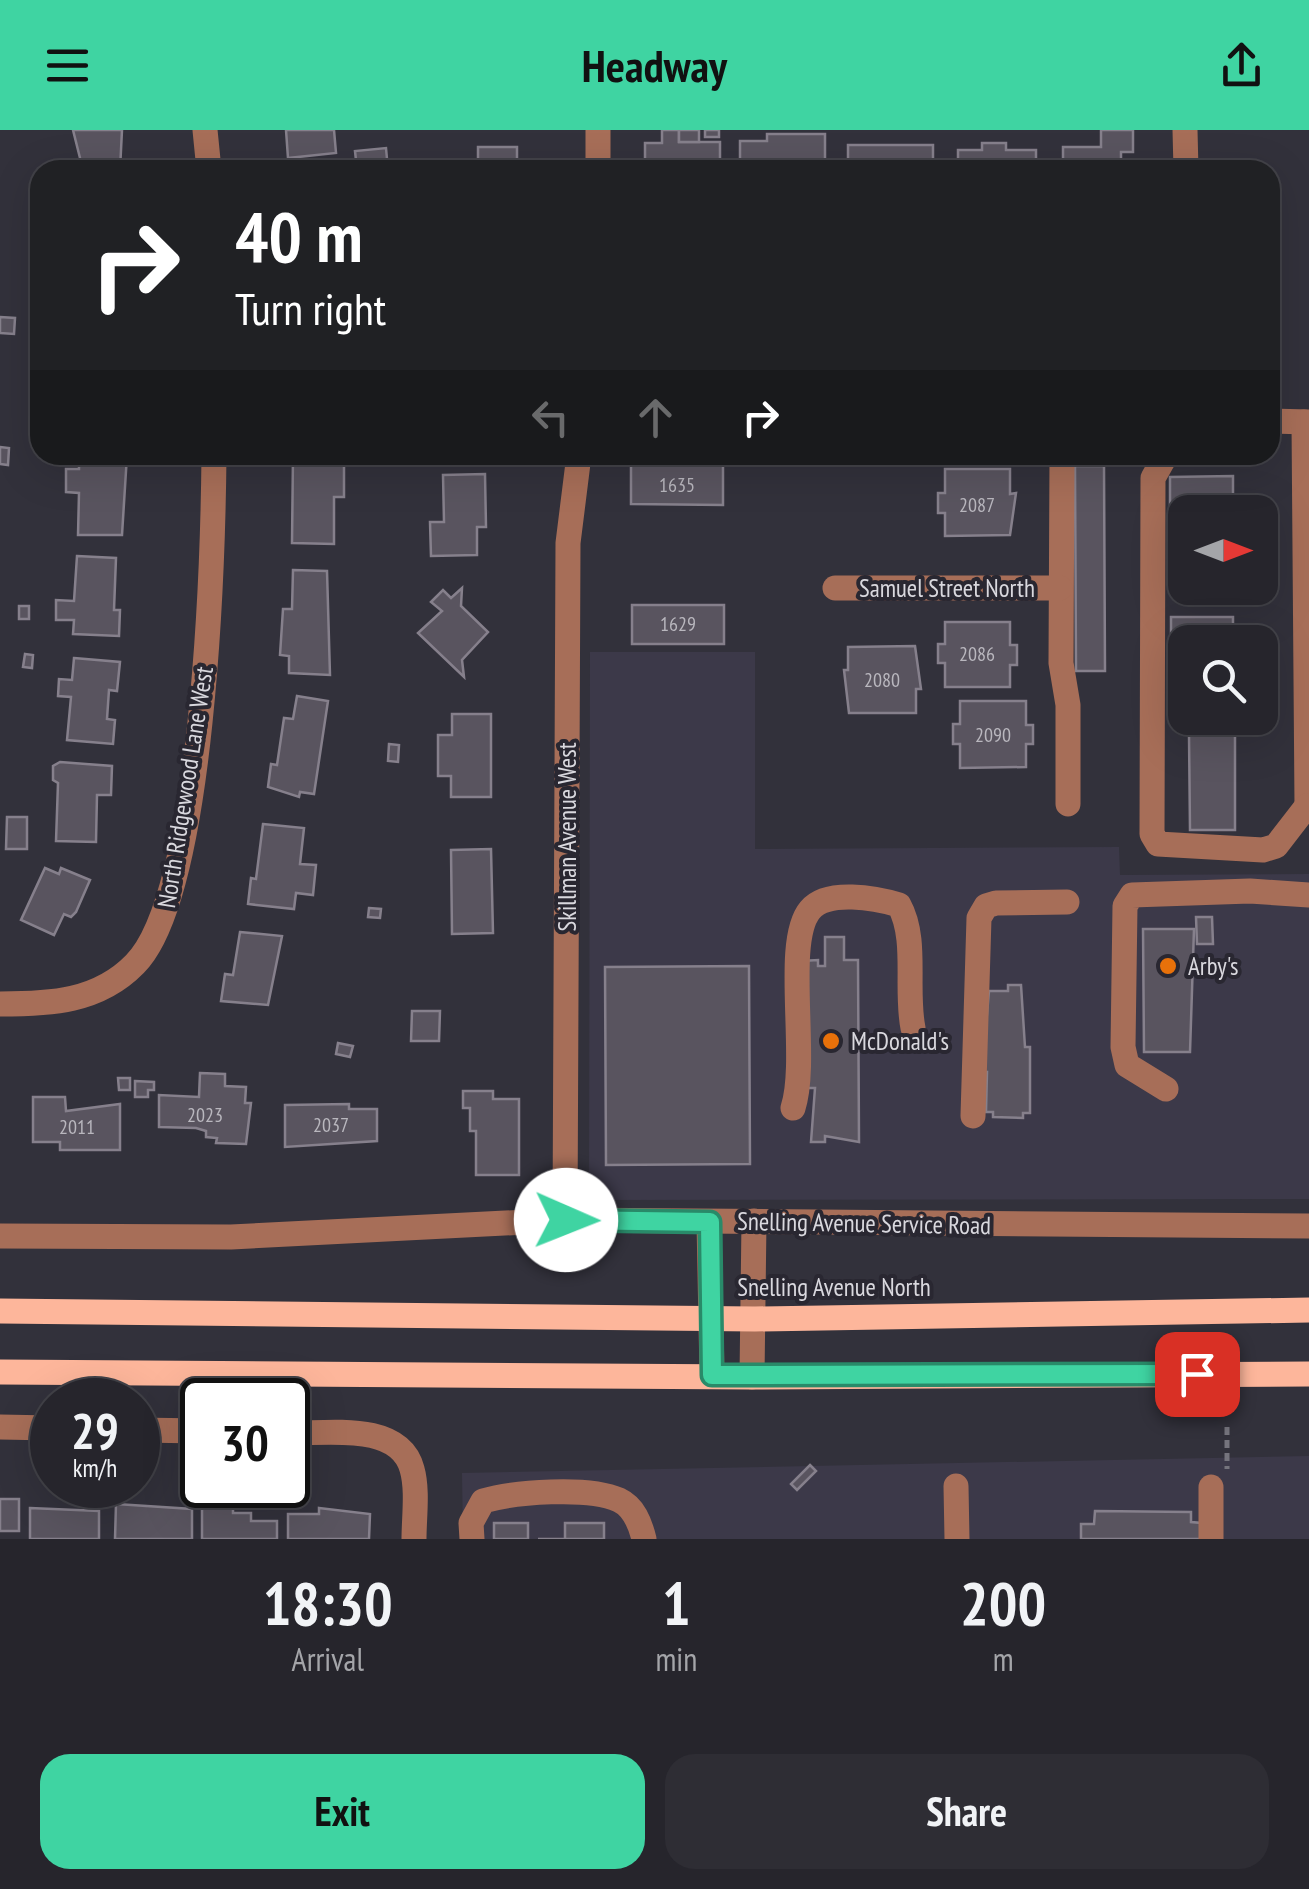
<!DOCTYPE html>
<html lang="en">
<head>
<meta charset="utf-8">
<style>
  :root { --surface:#26252c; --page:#2e2d34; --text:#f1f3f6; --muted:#a4a5a9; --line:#424248; --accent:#3fd4a2 }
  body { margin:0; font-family:"PT Sans Narrow",sans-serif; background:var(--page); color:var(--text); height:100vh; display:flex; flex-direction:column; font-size:38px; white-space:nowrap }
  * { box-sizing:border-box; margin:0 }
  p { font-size:32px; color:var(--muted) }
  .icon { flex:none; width:55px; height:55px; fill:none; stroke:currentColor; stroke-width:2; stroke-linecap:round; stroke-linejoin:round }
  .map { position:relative; height:1409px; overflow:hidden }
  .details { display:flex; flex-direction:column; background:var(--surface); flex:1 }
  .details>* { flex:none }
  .banner { position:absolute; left:30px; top:30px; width:1250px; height:305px; border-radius:30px; box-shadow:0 10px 40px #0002,0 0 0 2px var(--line); background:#202124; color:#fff; overflow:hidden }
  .needle { width:65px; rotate:90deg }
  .controls { position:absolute; left:1168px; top:365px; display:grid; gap:20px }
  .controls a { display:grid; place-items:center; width:110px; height:110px; border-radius:20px; background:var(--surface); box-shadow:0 10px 40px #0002,0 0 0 2px var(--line); font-size:50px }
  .speed { position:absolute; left:30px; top:1248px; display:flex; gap:20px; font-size:50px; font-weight:700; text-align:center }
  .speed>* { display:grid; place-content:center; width:130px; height:130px; border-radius:50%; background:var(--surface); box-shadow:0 10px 40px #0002,0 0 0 2px var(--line); line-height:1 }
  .speed small { font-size:25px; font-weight:400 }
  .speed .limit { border:5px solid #111; border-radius:15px; background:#fff; color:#111 }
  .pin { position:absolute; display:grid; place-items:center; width:85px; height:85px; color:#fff; margin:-42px; border-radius:20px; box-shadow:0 5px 15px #0006 }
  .me { position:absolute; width:110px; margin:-55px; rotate:91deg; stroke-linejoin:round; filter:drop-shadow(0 0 8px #0008) }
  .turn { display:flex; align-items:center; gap:35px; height:210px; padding:0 40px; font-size:45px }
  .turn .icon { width:130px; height:130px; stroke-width:2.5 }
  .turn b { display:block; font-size:70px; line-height:85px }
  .lanes { display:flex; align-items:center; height:95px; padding:0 40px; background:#0003; justify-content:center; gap:50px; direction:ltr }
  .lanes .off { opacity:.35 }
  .eta { display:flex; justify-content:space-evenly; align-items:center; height:170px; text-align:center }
  .eta b { font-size:60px; font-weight:700; line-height:70px }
  .action { display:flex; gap:20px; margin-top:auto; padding:20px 40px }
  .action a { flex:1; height:115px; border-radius:30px; background:var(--accent); color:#111; font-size:40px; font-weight:700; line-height:115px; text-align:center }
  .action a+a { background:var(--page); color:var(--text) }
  header { display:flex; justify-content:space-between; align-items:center; height:130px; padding:0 40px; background:var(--accent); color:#111; font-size:45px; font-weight:700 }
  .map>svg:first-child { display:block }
  .built { fill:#3c3949 }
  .building { fill:#59545f; stroke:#86808c; stroke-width:2.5 }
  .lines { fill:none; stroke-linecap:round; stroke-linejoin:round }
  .path { stroke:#75747d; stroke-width:5; stroke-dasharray:8 5; stroke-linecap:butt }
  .minor { stroke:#a76e58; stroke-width:25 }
  .major { stroke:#fdb69b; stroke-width:25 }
  .route-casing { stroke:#298a69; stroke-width:25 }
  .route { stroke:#3fd4a2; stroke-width:18 }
  .food-dot { fill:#e8710a; stroke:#292731; stroke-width:4 }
  .labels { text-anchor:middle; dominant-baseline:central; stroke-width:8; stroke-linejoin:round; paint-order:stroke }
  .number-label { font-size:20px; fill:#b9b7be }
  .street-label { font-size:25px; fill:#d9d8de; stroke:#292731 }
  .poi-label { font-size:25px; fill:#d9d8de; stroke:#292731; text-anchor:start }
</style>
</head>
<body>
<header><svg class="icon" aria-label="menu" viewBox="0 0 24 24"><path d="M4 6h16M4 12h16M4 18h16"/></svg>Headway<svg class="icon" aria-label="share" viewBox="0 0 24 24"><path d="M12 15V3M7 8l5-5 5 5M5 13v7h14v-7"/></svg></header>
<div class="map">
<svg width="1309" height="1409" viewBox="0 0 1309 1409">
  <rect width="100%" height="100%" fill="#32313b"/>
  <g class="built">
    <path d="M590 522H755V719L1119 717 1120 745 1309 744V1069L589 1070Z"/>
    <path d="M1309 1326V1409H463L462 1343Z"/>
  </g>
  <g class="building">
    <path d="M73 0H122L120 40H83Z"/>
    <path d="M286 0H334L336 23 288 28Z"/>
    <path d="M662 0H679V12H720V40H645V13H662Z"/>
    <rect x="679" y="0" width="20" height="12"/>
    <rect x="705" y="0" width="14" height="7"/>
    <path d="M1101 0H1133V22H1121V40H1063V17H1101Z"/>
    <path d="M767 4H825V40H740V11H767Z"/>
    <path d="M982 13H1006V20H1036V40H958V20H982Z"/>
    <rect x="848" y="15" width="85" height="25"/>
    <rect x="478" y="17" width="39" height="23"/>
    <path d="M386 18 388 40H357L355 21Z"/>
    <path d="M0 187 15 188 14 204 0 203Z"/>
    <path d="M0 317 9 318 8 335 0 334Z"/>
    <path d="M79 325H127L122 405H78L79 363 66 362V339H79Z"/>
    <path d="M293 325 344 329V367H334V414L292 413Z"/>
    <path d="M631 335H723V375L631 374Z"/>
    <path d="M1075 336H1104L1105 541H1076Z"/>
    <path d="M945 339H1010V364L1016 363 1010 405 945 406V383H938V363H945Z"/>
    <path d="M485 344 486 397H477V425L431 426 430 392H444L443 345Z"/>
    <path d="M1233 346V382H1185V431H1170V347Z"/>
    <path d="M77 426 116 428 114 480H120L119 506 73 504 74 490H56V470L74 471Z"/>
    <path d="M293 440 327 441 330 545 289 543V526L280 525 283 479H292Z"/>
    <path d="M462 458 461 476 488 502 462 530 464 547 418 503 442 481 431 472 443 460 451 468Z"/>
    <rect x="632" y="475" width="92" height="39"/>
    <rect x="19" y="476" width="10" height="13"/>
    <path d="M1171 487H1233V512H1185V570H1171Z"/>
    <path d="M945 492H1010V515H1017V535H1010V557H945V533H938V514H945Z"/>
    <path d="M915 516 921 559H916V583H849L844 540H848V517Z"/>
    <path d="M25 524 33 525 32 538 23 537Z"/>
    <path d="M74 528 120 532 117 561 109 560 107 589 115 590 113 614 67 610 71 567 58 566 59 549 72 550Z"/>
    <path d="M297 566 328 571 314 664 300 662 299 667 268 657 271 634 277 635 284 588 293 589Z"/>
    <path d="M960 571H1026V595H1033V614H1026V637L960 638V614H953V594H960Z"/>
    <path d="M452 584H491V667H451V646H438V605H452Z"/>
    <path d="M1189 604H1235V700H1190Z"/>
    <path d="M389 614 399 615 398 632 388 631Z"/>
    <path d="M60 632 112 636 111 665H97L96 712 56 711 58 653 53 650V636Z"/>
    <path d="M7 687H27V719H6Z"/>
    <path d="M263 694 304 698 300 734 316 735 313 765 296 763 294 779 248 774 251 748 256 749Z"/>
    <path d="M491 719 493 803 452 804 451 720Z"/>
    <path d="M45 738 59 744 61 738 90 750 76 782 71 787 64 784 54 805 21 790Z"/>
    <path d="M369 778 381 779 380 788 368 787Z"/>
    <path d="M1196 787H1212L1213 814H1197Z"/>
    <path d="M1143 799H1194L1190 922H1144Z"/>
    <path d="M240 802 282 806 268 875 221 871 225 844 233 845Z"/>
    <path d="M825 807H844V830H858L859 1012 825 1006V1012H811L815 958H803L801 831 818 830V836H825Z"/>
    <path d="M749 836 750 1034 606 1035 605 837Z"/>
    <path d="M1008 855H1021L1025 917H1030V983H1023V988L993 987V982H986L987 942H982L989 861H1008Z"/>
    <path d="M412 881H440L439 911H411Z"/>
    <path d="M338 913 353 916 350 927 336 924Z"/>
    <path d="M200 943 225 944V956L246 957 245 973H251L246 1014 216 1013 217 1008 206 1007V1001L196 998 159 997V965L199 967Z"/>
    <path d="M118 948H130V960H119Z"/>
    <path d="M135 951 154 952V960H148V967H135Z"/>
    <path d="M463 961H493V969H519V1045H476V1001H470V978H463Z"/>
    <path d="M33 967H65L66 981 120 974V1020H60V1012H33Z"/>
    <path d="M349 974V979H377V1011L285 1017V975Z"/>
    <path d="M810 1335 816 1341 797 1360 791 1354Z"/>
    <rect x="0" y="1369" width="19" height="32"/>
    <path d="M116 1374 192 1379V1409H115Z"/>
    <path d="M30 1378 99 1381V1409H30Z"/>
    <path d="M202 1378H233V1383H251V1391H277V1409H202Z"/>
    <path d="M319 1378 370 1384 369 1409H288V1384H319Z"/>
    <path d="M1095 1381 1191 1382V1392L1202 1393V1409H1081V1394H1094Z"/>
    <rect x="494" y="1393" width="34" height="16"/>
    <path d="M565 1393H604V1409H538H565Z"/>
  </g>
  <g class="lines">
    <path class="path" d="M1227 1297V1339"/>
    <g class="minor">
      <path d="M205 0 209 40"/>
      <path d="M598 0V40"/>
      <path d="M1185 0 1186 40"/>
      <path d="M1270 291 1309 292"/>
      <path d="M1304 292 1307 676"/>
      <path d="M1062 325 1061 533 1068 575V674"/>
      <path d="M1166 325 1153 348 1152 704 1158 714 1263 720 1276 716 1307 676"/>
      <path d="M835 458H1060"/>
      <path d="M0 874C50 874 98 872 135 834 204 765 213 428 214 325"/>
      <path d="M1166 959 1127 935 1123 917 1125 776 1132 765 1250 761 1309 765"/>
      <path d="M793 978C809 929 783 812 810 780 827 759 876 768 899 775 918 809 905 859 913 898"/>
      <path d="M973 986 979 788 986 776 996 773 1067 772"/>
      <path d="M565 1090 568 413 579 325"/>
      <path d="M709 1092 712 1245"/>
      <path d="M0 1106 231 1107 565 1090 1309 1096"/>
      <path d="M752 1247 754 1091"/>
      <path d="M0 1297 52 1298"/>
      <path d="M138 1300 202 1301"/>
      <path d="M288 1303C326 1304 399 1291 412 1339 418 1360 414 1387 414 1409"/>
      <path d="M956 1356 957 1409"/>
      <path d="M1211 1357V1409"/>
      <path d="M472 1409 471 1393 483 1371C514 1362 588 1356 619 1370 634 1377 640 1393 644 1409"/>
    </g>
    <g class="major">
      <path d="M0 1181 755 1189 1309 1180"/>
      <path d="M0 1242 752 1247 1309 1244"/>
    </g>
  </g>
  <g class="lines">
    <defs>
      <path id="route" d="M566 1090 710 1092 712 1245 1197 1244"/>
    </defs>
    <use href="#route" class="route-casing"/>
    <use href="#route" class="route"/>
  </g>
  <g class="food-dot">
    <circle cx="1168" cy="836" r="10"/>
    <circle cx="831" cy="911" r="10"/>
  </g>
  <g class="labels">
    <g class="number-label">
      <text x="677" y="355">1635</text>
      <text x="977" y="375">2087</text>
      <text x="678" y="494">1629</text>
      <text x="977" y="524">2086</text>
      <text x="882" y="550">2080</text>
      <text x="993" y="605">2090</text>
      <text x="205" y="985">2023</text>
      <text x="331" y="995">2037</text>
      <text x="77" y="997">2011</text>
    </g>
    <g class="street-label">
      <text x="947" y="458">Samuel Street North</text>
      <text transform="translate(185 657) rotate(-81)">North Ridgewood Lane West</text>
      <text transform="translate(567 707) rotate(-90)">Skillman Avenue West</text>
      <text transform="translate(864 1093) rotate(1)">Snelling Avenue Service Road</text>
      <text x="834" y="1157">Snelling Avenue North</text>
    </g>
    <g class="poi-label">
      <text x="1188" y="836">Arby's</text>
      <text x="851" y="911">McDonald's</text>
    </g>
  </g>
</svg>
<div class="controls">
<a><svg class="needle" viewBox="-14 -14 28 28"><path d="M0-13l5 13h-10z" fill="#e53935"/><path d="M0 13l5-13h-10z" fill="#a4a5a9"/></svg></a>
<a><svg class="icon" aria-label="search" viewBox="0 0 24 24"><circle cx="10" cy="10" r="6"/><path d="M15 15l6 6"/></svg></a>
</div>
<div class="speed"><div>29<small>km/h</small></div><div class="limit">30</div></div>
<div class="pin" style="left:1197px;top:1244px;background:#d93025"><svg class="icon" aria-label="arrive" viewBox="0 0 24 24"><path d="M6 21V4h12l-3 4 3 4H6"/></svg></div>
<svg class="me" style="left:566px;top:1090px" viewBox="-20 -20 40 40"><circle r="19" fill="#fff"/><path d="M0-13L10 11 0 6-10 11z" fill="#3fd4a2"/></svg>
<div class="banner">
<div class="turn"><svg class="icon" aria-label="right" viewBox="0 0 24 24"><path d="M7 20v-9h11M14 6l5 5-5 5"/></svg><div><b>40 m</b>Turn right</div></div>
<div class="lanes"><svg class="icon off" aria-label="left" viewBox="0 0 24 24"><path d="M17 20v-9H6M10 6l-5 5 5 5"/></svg><svg class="icon off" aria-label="ahead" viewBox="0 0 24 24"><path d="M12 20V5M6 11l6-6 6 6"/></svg><svg class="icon" aria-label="right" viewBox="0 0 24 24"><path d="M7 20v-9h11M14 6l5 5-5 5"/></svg></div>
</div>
</div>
<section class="details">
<div class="eta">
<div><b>18:30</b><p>Arrival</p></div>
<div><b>1</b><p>min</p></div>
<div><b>200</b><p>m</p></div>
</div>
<div class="action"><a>Exit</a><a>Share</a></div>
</section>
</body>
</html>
